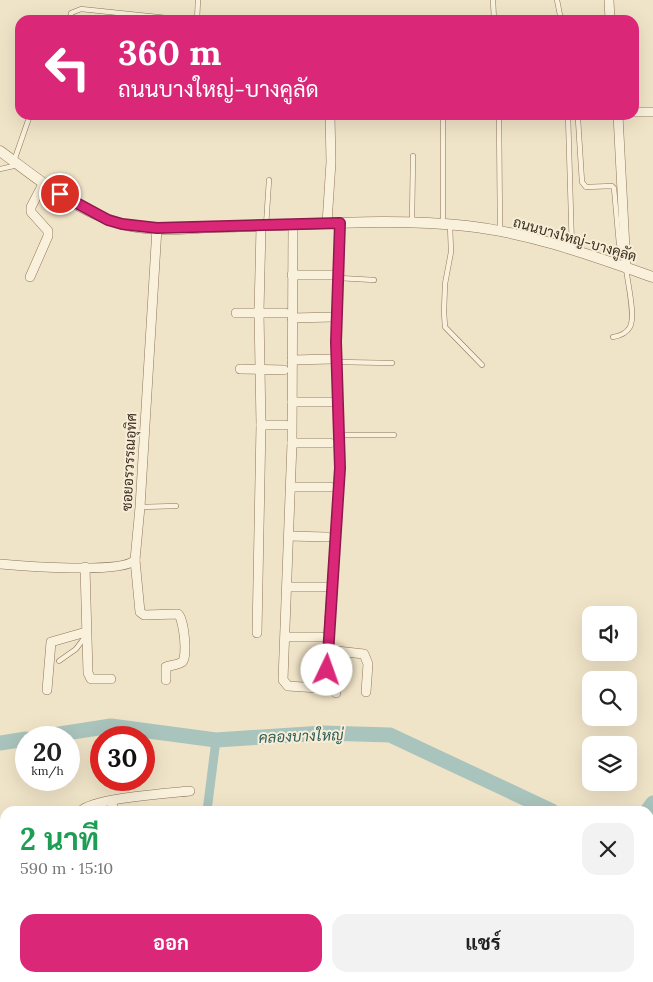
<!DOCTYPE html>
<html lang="th">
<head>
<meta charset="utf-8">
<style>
  :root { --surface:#fff; --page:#f2f2f2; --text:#222; --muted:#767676; --accent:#db2777 }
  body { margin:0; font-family:Lora,Sarabun,serif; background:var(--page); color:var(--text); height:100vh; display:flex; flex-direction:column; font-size:19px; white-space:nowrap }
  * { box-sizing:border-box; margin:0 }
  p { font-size:16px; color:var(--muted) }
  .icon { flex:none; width:28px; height:28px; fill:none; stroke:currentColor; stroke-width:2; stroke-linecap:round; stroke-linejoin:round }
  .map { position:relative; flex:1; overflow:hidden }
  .sheet { position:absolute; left:0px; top:806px; width:654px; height:176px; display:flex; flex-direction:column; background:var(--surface); border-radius:15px 15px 0 0; box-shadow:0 5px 20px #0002 }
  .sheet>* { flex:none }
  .banner { position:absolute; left:15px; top:15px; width:624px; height:105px; border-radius:15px; box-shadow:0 5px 20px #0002; background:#db2777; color:#fff; overflow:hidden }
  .tools { position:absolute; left:582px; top:606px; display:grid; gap:10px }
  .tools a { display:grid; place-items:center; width:55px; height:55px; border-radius:10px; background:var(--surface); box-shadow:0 5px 20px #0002; font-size:25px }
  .speed { position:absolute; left:15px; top:726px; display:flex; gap:10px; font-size:25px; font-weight:700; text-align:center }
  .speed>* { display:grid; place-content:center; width:65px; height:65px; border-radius:50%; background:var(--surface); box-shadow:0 5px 20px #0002; line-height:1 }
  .speed small { font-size:12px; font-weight:400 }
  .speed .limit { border:8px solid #d22; background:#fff; color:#111 }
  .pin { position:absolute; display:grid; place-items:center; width:42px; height:42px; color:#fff; margin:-21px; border:2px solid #fff; border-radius:50%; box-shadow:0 1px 5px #0007 }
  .me { position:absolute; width:55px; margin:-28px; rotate:3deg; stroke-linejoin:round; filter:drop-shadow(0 0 4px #0008) }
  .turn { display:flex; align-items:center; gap:18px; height:105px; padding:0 20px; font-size:22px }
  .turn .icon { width:65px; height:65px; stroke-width:2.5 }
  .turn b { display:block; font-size:35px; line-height:42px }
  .round { display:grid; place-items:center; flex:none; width:52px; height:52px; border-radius:15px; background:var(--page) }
  .overview { display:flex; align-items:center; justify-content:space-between; height:85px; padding:0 20px }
  h1 { font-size:30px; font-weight:700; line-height:38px; color:#1e9e55 }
  .button { display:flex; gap:10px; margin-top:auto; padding:10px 20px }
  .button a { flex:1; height:58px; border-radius:15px; background:var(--accent); color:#fff; font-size:20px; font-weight:700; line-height:58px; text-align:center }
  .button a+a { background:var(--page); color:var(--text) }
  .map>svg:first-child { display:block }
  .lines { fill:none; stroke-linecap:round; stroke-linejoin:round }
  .canal { stroke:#a9c4bc; stroke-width:9 }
  .river { stroke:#a9c4bc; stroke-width:15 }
  .service-casing { stroke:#8d765c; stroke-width:5.5 }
  .minor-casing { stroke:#8d765c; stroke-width:10 }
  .tertiary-casing { stroke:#8d765c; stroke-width:11 }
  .service { stroke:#faf1dc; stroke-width:4.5 }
  .minor { stroke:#faf1dc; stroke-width:9 }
  .tertiary { stroke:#faf1dc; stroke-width:10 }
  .route-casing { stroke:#8e194d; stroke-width:12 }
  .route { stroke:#db2777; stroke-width:9 }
  .labels { text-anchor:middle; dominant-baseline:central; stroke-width:4; stroke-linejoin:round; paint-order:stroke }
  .street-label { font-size:14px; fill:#3d2e20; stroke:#f7eed8 }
  .water-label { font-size:15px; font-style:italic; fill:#2f5d5a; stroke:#f7eed8 }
</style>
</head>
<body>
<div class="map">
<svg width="653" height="982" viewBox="0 0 653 982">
  <rect width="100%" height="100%" fill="#f0e4c8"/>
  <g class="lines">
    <g class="canal">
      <path d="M207 811 216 740"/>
      <path d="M221 982 223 978"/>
    </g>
    <g class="river">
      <path d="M34 738 111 726 216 740 323 733 390 735 552 811"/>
      <path d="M0 743 26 739"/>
      <path d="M647 811 653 803"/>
    </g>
    <defs>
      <g id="service">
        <path d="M493 0 494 20"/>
        <path d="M557 0 561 20"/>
        <path d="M70 20 71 13 81 9 186 20"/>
        <path d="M197 20 198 0"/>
        <path d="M443 115V223"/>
        <path d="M499 115 500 231"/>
        <path d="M568 115 572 249"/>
        <path d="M595 115 580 116 578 119 582 182 586 187 612 186 614 188 619 244 624 248"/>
        <path d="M14 161 30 115"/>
        <path d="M0 169 18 165"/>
        <path d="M412 222 413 156"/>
        <path d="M450 225 451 252 445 284 444 312 445 327 482 365"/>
        <path d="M266 226 269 180"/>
        <path d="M339 278 374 280"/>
        <path d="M613 337C620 336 626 334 630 327 636 316 627 281 626 267"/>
        <path d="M337 362 392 363"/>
        <path d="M338 435H394"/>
        <path d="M140 507 176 506"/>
        <path d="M59 661 76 649 85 637"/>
        <path d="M559 978V982"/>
        <path d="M518 982 519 978"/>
      </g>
      <g id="minor">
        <path d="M609 0 610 20"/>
        <path d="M634 112H653"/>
        <path d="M618 115 626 267"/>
        <path d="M327 223 331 162 330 115"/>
        <path d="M293 225 292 443 283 680 288 686 318 688"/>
        <path d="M292 275H332"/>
        <path d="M30 277 48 236V231L31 212V207L43 184"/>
        <path d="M236 313H285"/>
        <path d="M292 318 333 317"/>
        <path d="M292 360 332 359"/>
        <path d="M240 369 284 370"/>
        <path d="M292 402H332"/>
        <path d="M261 425H285"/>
        <path d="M292 443H330"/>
        <path d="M291 487H330"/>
        <path d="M289 536 327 537"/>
        <path d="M135 560 140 612 144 615 178 614C184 619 188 658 182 662 178 665 171 665 166 667V680"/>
        <path d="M0 564C22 566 122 574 135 560L140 507 157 228"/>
        <path d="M85 567 88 673 91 679H111"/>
        <path d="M288 587H327"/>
        <path d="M257 633 261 425 259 312 261 227"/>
        <path d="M286 637H321"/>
        <path d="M328 650 364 654 368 664 366 692"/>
        <path d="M47 690 51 642 86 632"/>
        <path d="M336 693 327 670V658L340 468 336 342 340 223"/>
        <path d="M112 801 113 811"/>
        <path d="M81 811C92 798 170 793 190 791"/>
        <path d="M0 965H5"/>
        <path d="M632 978 633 982"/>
        <path d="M38 982V978"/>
        <path d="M496 982 497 978"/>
      </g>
      <path id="tertiary" d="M0 151C37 178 74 210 119 223 150 233 186 228 217 227 300 226 384 217 467 226 531 233 593 256 653 277"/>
    </defs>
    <use href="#service" class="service-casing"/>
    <use href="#minor" class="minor-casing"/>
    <use href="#tertiary" class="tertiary-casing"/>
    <use href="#service" class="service"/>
    <use href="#minor" class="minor"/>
    <use href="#tertiary" class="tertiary"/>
  </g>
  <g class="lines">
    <defs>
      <path id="route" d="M60 194 108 220 122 224 157 228 340 223 336 342 340 468 327 670"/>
    </defs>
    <use href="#route" class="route-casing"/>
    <use href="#route" class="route"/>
  </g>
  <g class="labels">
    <g class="street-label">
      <text transform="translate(575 239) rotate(16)">ถนนบางใหญ่-บางคูลัด</text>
      <text transform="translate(129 462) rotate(-87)">ซอยอรวรรณอุทิศ</text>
    </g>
    <g class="water-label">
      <text transform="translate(301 736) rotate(-2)">คลองบางใหญ่</text>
    </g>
  </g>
</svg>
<div class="tools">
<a><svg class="icon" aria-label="sound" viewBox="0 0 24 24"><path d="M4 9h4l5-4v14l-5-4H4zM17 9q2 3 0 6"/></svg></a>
<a><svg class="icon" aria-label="search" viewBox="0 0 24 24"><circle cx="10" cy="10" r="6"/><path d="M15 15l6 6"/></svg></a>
<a><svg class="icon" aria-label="layers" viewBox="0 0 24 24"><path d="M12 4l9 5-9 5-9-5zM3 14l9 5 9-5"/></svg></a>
</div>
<div class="speed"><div>20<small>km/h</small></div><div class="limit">30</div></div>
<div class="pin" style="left:60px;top:194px;background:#d93025"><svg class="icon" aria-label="arrive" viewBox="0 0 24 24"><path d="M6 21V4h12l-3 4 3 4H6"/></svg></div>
<svg class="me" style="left:327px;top:670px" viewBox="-20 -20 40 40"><circle r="19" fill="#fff"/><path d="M0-13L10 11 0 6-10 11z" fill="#db2777"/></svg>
<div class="banner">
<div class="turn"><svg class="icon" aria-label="left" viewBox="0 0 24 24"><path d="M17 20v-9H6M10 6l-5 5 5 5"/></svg><div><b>360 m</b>ถนนบางใหญ่-บางคูลัด</div></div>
</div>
<section class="sheet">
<div class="overview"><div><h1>2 นาที</h1><p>590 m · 15:10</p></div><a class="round"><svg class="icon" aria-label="close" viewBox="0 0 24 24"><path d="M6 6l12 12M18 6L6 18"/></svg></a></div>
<div class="button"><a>ออก</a><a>แชร์</a></div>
</section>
</div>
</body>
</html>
